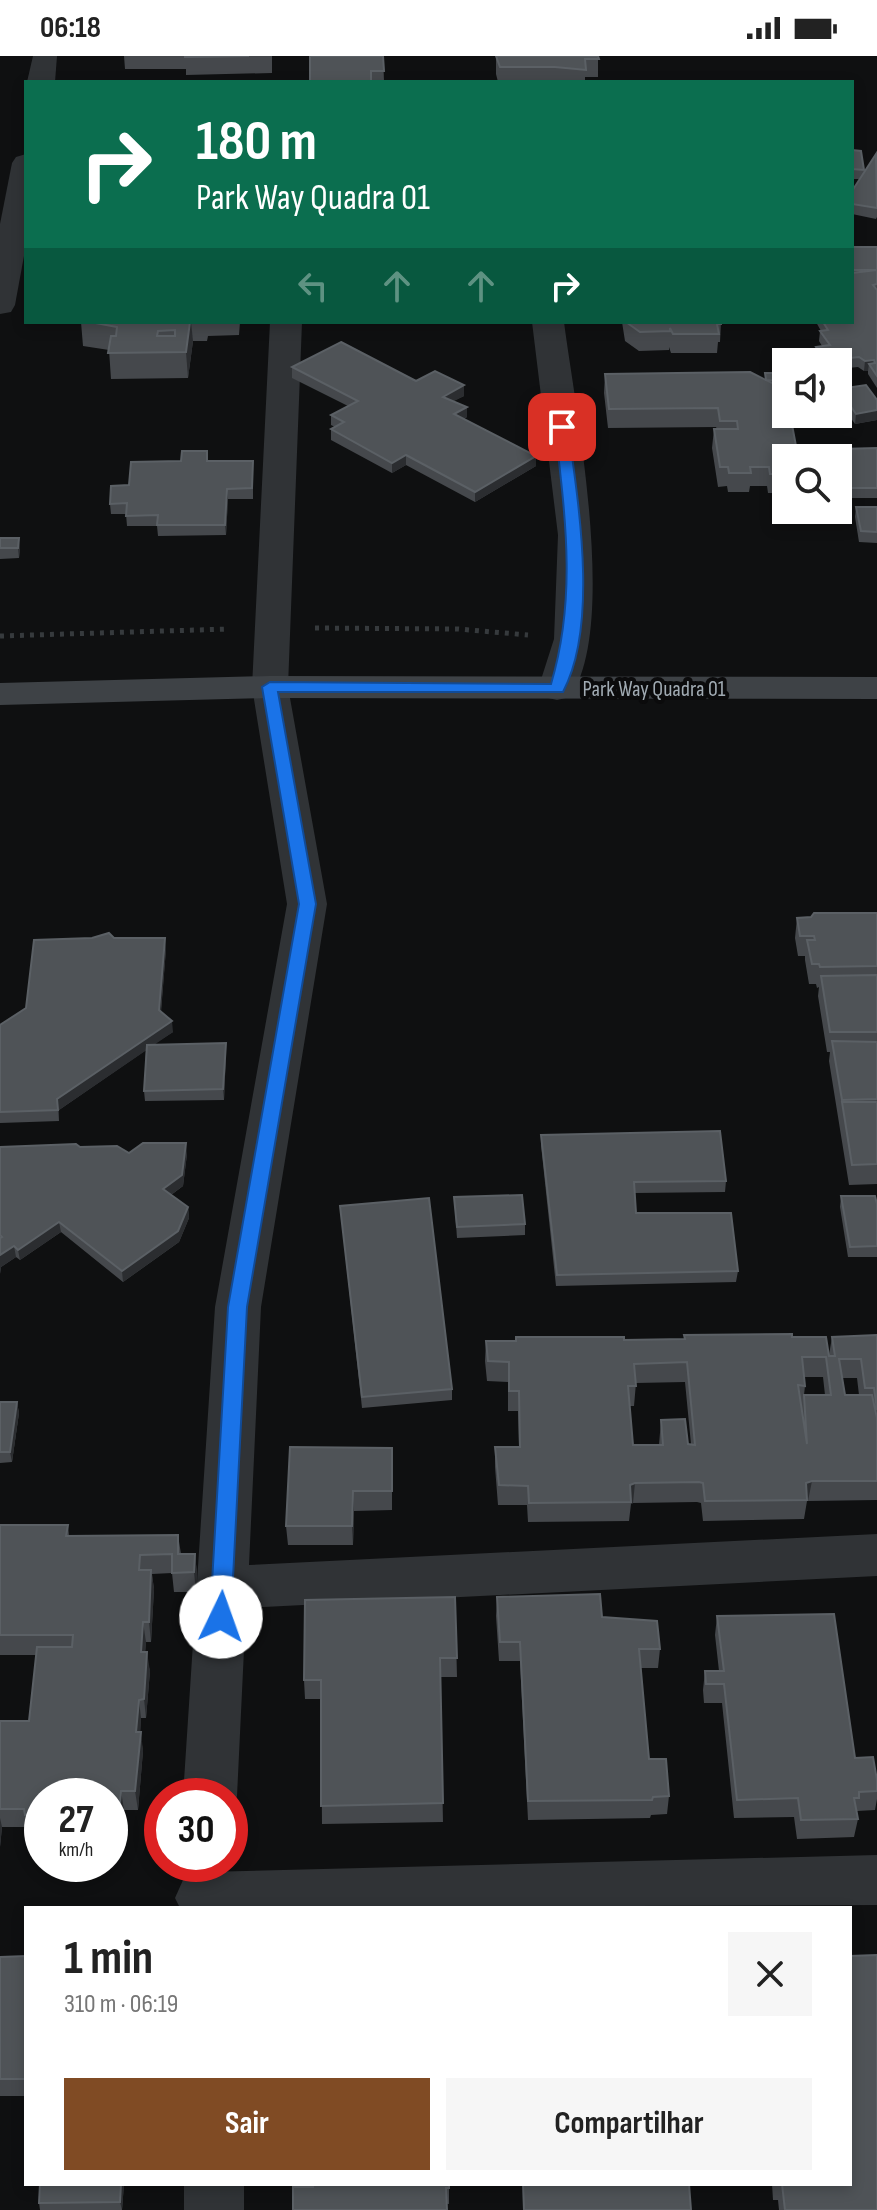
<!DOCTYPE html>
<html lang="pt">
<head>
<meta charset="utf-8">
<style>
  :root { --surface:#fff; --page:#f6f6f6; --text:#222; --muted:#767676; --accent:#804b24 }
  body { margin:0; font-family:"Sofia Sans Condensed",sans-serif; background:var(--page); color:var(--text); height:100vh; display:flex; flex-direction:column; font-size:30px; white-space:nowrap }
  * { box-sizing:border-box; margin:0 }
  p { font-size:26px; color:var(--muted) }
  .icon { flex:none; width:44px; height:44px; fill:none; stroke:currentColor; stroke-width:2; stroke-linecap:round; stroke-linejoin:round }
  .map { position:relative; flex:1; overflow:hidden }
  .sheet { position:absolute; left:24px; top:1850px; width:828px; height:280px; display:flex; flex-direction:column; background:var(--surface); border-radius:0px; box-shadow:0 4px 12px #0003 }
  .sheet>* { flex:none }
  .hud { position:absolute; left:24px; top:24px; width:830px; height:244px; border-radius:0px; box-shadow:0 4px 12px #0003; background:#0b6e4f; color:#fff; overflow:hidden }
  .controls { position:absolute; left:772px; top:292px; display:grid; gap:16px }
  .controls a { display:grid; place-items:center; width:80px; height:80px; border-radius:0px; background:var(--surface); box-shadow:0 4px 12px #0003; font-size:40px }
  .speed { position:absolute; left:24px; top:1722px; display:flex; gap:16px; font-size:40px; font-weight:700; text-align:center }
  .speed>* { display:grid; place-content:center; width:104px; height:104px; border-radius:50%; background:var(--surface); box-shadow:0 4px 12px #0003; line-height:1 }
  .speed small { font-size:20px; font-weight:400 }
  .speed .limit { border:12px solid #d22; background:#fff; color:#111 }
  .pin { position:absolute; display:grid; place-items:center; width:68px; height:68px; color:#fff; margin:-34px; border-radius:16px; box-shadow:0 4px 12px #0006 }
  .me { position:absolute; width:88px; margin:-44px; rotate:3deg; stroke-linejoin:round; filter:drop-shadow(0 0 6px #0008) }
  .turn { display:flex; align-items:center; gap:28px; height:168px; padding:0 40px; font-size:36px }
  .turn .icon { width:104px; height:104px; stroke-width:2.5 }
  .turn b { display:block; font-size:56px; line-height:68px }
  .lanes { display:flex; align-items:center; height:76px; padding:0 40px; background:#0003; justify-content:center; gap:40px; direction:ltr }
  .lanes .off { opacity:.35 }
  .round { display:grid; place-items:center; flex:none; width:84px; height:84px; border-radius:0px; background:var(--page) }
  .overview { display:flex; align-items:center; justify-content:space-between; height:136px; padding:0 40px }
  h1 { font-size:48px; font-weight:700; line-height:60px }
  .action { display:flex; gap:16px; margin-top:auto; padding:16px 40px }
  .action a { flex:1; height:92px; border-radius:0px; background:var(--accent); color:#fff; font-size:32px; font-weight:700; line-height:92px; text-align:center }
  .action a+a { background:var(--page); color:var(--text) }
  .status { display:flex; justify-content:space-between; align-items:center; height:56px; padding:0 40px; background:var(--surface); direction:ltr }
  .status svg { height:22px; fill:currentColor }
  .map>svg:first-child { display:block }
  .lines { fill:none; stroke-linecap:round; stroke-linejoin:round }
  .path { stroke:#363a3d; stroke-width:5; stroke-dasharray:4 6; stroke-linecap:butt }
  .street { fill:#303336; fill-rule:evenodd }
  .secondary { fill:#3e4246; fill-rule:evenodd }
  .wall { fill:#45484c; fill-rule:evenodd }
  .shaded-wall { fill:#2b2d30 }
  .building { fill:#4f5357; stroke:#5b6065; stroke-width:2; fill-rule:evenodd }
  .route { fill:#1a73e8; stroke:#114b97; stroke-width:2 }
  .labels { text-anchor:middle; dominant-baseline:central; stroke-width:8; stroke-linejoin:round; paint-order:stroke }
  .street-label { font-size:22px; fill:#a0aab2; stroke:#0b0b0c }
</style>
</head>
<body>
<div class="status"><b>06:18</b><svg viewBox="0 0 49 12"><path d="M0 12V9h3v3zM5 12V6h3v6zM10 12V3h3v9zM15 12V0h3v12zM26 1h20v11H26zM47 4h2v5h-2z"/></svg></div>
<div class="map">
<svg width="877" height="2154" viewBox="0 0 877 2154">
  <rect width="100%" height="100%" fill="#0f1011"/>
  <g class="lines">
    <g class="path">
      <path d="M315 572 458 573 528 579"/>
      <path d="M0 580 229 573"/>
    </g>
    <g class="street">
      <path d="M33 0H57L55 26H27Z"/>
      <path d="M26 98V189L15 249 11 256 0 258V168L12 107 16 101Z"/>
      <path d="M270 266H302L288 631 327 848 261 1251 249 1509 877 1478V1520L246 1552 237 1740 230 1756V1740H183L215 1251 287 848 252 631Z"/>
      <path d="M532 266H564C575 352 619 570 570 641L557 644 544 641 538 633 554 583 558 479Z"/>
      <path d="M877 1799V1849L180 1852 175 1842 183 1824 203 1816Z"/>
      <rect x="184" y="2128" width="60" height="26"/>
    </g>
    <path class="secondary" d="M270 620 877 621V643L270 642 0 649V627Z"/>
  </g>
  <g class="wall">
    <path d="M124 0H272V17L186 19V13H125Z"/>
    <path d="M383 0 384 25 310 26Z"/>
    <path d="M496 0H598V21H585V26H498L496 18Z"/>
    <path d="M852 94 864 114V117L877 98V161L876 163 852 158V135L860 123H852Z"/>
    <path d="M852 191H877V332L868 318V315H864L858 311 838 313V306H818L815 301 816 291 822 290 819 285 820 275H821L816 266H852Z"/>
    <path d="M81 266H240L239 279 208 280 207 285H193L188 322 111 323 109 294 83 290Z"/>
    <path d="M622 266H721L720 286H718L717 297H671L669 291V294L639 295 625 285Z"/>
    <path d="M785 301 786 306V358L796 390 806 396 805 402H786V437H768L767 430H750L749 436H728L727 430 718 431 712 392 714 373H717L716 371 608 372 604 337 605 318 765 323V317H785L784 312Z"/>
    <path d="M292 311 464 329V340L453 345 467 351V361L464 363 536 410 475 446 406 409 392 417 331 384V373L335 371 331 369V359L348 350 292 322Z"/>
    <path d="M839 333 877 344V364L855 368 838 344Z"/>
    <path d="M877 392V442H849L840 403 841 393Z"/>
    <path d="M207 395 208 405H253V443H228L226 479 158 480 157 470H127L126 458H111L110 448 129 429 181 405Z"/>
    <path d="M856 451H877V487L859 486 855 461Z"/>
    <path d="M0 482 20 492 19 502 0 503Z"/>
    <path d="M877 857V1128L849 1129 829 1005 830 996H827L818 940 819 931 817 932 816 928H809L805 904V900H798L795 882 797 862Z"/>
    <path d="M114 882 166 893 161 956 173 976 154 988 226 998 224 1044 145 1045 144 1035 146 994 59 1054V1065L0 1067V969L26 952Z"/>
    <path d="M541 1079 726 1125 725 1136 635 1137 636 1157 738 1215 736 1226 556 1230 541 1089Z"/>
    <path d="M0 1091H80L129 1097 187 1098 183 1130 171 1139 188 1151 189 1162 179 1186 123 1226 61 1176 20 1204 16 1201 1 1211 0 1218Z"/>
    <path d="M841 1140 877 1148V1201H848L840 1151Z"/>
    <path d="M454 1141 525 1168V1179L457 1182Z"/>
    <path d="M340 1150 452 1333V1344L362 1352Z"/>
    <path d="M684 1279 792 1281 829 1299 832 1281 877 1279V1444L808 1445H807L804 1463 703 1465 701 1447 697 1446 633 1447 631 1448 629 1465 528 1466 527 1449H498L495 1411V1391H519L518 1355H508V1326L487 1325 485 1305 486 1285 684 1283ZM804 1321H823L825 1339H804L805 1330ZM842 1322H857L859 1339H845ZM685 1326 691 1388H688L661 1364 659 1389H633L629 1350H634L636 1327Z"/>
    <path d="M0 1346H17L19 1357 12 1406 0 1407Z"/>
    <path d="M392 1392V1454L354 1455 353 1489H288L286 1470Z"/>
    <path d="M0 1469H68L69 1480 178 1479 181 1498H195L197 1518 196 1536H174L172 1517 152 1518 154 1533 151 1586H146L145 1596 150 1615 146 1662H141L140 1676 143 1695 138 1754H124L122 1776H110V1740H42V1777H29L27 1771H2L0 1791V1665H29L36 1599H0Z"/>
    <path d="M455 1541 457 1621H440L443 1766 322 1768 321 1643H305L304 1624Z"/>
    <path d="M497 1541 602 1561 660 1593 658 1612H641L649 1703 669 1740 667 1758 651 1759 650 1762 528 1764 520 1605H499L496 1560Z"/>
    <path d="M717 1560 877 1724V1743L875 1754 857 1755 858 1763 854 1781 797 1783 794 1761 734 1762 722 1647H704L703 1634 705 1615H719L715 1579Z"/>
    <path d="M26 1900V2040H0V1901Z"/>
    <path d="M124 2128 122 2154H40L39 2147Z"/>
    <path d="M449 2128V2148L313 2131Z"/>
    <path d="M772 2128H850L877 2154H779L778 2144H773Z"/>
  </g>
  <g class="shaded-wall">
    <path d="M190 266H191L193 285 188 322 186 296Z"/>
    <path d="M874 304 873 313 869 308 868 315H864L865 305Z"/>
    <path d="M464 329V340L443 351V341Z"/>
    <path d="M786 335 785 353 773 362 775 343Z"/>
    <path d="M467 351V361L454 368V358Z"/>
    <path d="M877 354V364L855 368 856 358Z"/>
    <path d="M406 399V409L392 417V407Z"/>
    <path d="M536 400V410L475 446V436Z"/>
    <path d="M227 433 228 443 226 479 225 469Z"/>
    <path d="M19 482 20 492 19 502 18 492Z"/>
    <path d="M165 882 166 893 160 965 159 954Z"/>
    <path d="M172 965 173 976 59 1054V1065L57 1043Z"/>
    <path d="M226 987V998L224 1044 223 1033Z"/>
    <path d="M186 1087 187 1098 183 1130 164 1144 163 1133Z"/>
    <path d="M188 1151 189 1162 179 1186 123 1226 122 1215Z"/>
    <path d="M59 1166 61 1176 20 1204 18 1194Z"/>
    <path d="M14 1190 16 1201 1 1211 0 1218V1199Z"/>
    <path d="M17 1346 19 1357 12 1406 10 1396Z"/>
    <path d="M812 1425 808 1445H807L806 1427Z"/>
    <path d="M635 1427 633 1447 631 1448 630 1429Z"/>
    <path d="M353 1435 354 1455 353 1489 352 1470Z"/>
    <path d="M195 1498 197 1518 196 1536 194 1516Z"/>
    <path d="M151 1514 154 1533 151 1586 149 1566Z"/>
    <path d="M143 1566 146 1586 144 1616 141 1596Z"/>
    <path d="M147 1596 150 1615 146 1662 144 1643Z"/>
    <path d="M139 1644 141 1662 140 1685 141 1676 143 1695 138 1754 135 1735 136 1676Z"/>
    <path d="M121 1735 124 1754 122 1776 119 1758Z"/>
    <path d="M0 1762 2 1771 0 1791Z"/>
    <path d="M121 2128H124L122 2154 120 2146Z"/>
  </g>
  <g class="building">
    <path d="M185 0H249L185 1Z"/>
    <path d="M310 0H383L384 15H371V26H310Z"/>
    <path d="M496 0H598L599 3H585L586 14 555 11H500Z"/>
    <path d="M852 94 861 95 864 114 852 113Z"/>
    <path d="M876 98 877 152 852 148V135Z"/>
    <rect x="852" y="191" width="25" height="23"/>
    <path d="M877 214V228L873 229 877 234V320L869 308 875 307 874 304 865 305 859 301 822 305 819 301 822 300 816 291 830 289 820 275 828 274 823 266H852V217Z"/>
    <path d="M90 266H190L186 296 108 297 111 280H116L117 271ZM175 274V280H157L158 275Z"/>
    <path d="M626 266H721V268H717L719 278H673L670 272V275L640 276Z"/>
    <path d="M341 286 416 325 435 315 464 329 443 341 467 351 454 358 536 400 475 436 406 399 392 407 331 373 344 366 331 359 358 345 292 311Z"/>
    <path d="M785 301H805L806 306H786V308Z"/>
    <path d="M750 316 786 334V335L775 343 776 351 786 350V358H790L796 390H804L806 396H798V402H786V418H770L769 411H750L751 417H729L728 411H720L714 373H738L737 365H720L718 352 609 353 605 318Z"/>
    <path d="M765 317H786V332L778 330 777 325 766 324Z"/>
    <path d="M866 329 877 344V354L856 358 839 333Z"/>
    <path d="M877 392V432H851L841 393Z"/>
    <path d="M182 395H207V405H253L252 432 227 433 225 469H157L158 459 126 460 127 447 110 448 111 430 129 429 131 406 181 405Z"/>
    <path d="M856 451H877V476L861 475Z"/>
    <path d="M0 482H19L18 492H0Z"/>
    <path d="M814 857H877V910L820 911 819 908H812L807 884H815L814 880H800L797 862 811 861Z"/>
    <path d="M109 877 114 882H165L159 954 172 965 57 1043 58 1054 0 1056V969L26 952 34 884 92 882Z"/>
    <path d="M877 919V976H830L821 920Z"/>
    <path d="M832 985 877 986V1043L842 1044Z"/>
    <path d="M226 987 223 1033 144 1035 147 989Z"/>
    <path d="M842 1046H877V1108L852 1109Z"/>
    <path d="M720 1075 726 1125 634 1126 636 1157H731L738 1215 557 1219 541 1079Z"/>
    <path d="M143 1087H186L182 1119 163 1133 188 1151 178 1175 122 1215 59 1166 18 1194 14 1190 0 1199V1182L2 1181 0 1179V1091L76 1088 80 1091 117 1090 129 1097Z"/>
    <path d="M522 1139 525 1168 457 1171 454 1141Z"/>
    <path d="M841 1140H875L877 1148V1190L850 1191Z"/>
    <path d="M429 1142 452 1333 362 1341 340 1150Z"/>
    <path d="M792 1278V1281H826L829 1300H835L832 1281 877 1279V1354L874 1332H865L861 1303H839L845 1339H872L877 1362V1425H812L806 1427 807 1444 705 1445 703 1427 699 1426 635 1427 630 1429 631 1446 529 1447 528 1430 499 1429 495 1391H520L519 1335H509V1306L488 1305 486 1285H516V1281H624V1284L685 1283 684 1279ZM802 1301H826L831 1339H804L807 1388 798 1329 805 1330ZM687 1306 695 1389 688 1388 685 1363 661 1364 663 1389H633L628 1330H636L634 1308Z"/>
    <path d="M0 1346H17L10 1396H0Z"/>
    <path d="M290 1391 392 1392V1435H353L352 1470H286Z"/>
    <path d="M0 1469H68L66 1480 178 1479V1498H195L194 1516 172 1517V1498L140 1499 139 1514H151L149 1566H143L141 1596H147L144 1643 139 1644 136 1676H141L135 1735H121L119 1758H110V1740H42V1759H25L24 1753H0V1665H29L37 1591H72L73 1579H0Z"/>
    <path d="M600 1538 602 1561 657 1565 660 1593H639L649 1703H666L669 1740 653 1741 652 1744 528 1745 520 1586H500L497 1541Z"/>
    <path d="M455 1541 457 1602H440L443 1747 321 1750V1624H304L305 1544Z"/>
    <path d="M834 1558 855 1702 873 1701 877 1724V1735L859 1736V1742H854L858 1763 801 1764 798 1742 737 1744 724 1628H706L705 1615H724L717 1560Z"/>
    <path d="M877 1899V2154H785L782 2128H850V1900Z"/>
    <path d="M26 1900V2023H0V1901Z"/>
    <path d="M40 2128H121L120 2146 39 2147Z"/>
    <path d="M313 2128H449V2132H446L447 2154H293V2131H313Z"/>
    <path d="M523 2128H689L691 2154H524Z"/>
  </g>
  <path class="route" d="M562 367 568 371C578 445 599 568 563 636H278L316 848 247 1251 231 1561 228 1568H213L210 1561 228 1251 299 848 262 631 270 626 551 628C577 541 565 459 555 371Z"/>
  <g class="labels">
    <g class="street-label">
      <text x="654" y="633">Park Way Quadra 01</text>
    </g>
  </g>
</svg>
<div class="controls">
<a><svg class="icon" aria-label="sound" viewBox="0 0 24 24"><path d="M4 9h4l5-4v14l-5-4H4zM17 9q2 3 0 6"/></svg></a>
<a><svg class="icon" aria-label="search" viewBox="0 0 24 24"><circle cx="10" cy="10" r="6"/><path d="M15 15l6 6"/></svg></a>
</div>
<div class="speed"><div>27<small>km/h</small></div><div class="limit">30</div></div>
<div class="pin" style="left:562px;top:371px;background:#d93025"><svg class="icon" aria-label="arrive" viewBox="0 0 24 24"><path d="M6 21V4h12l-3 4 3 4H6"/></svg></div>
<svg class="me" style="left:221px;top:1561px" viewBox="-20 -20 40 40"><circle r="19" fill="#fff"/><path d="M0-13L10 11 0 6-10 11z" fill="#1a73e8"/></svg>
<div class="hud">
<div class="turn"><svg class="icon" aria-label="right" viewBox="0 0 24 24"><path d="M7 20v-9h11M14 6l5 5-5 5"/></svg><div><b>180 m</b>Park Way Quadra 01</div></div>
<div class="lanes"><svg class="icon off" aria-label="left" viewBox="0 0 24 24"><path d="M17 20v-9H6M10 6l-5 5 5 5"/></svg><svg class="icon off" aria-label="ahead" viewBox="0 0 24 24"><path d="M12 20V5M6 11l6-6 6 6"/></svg><svg class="icon off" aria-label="ahead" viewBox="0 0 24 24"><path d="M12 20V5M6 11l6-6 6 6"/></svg><svg class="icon" aria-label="right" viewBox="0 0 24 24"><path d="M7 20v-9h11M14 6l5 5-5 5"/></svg></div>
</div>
<section class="sheet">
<div class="overview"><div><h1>1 min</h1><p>310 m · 06:19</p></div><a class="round"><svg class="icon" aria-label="close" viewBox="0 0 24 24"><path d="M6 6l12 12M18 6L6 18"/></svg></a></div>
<div class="action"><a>Sair</a><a>Compartilhar</a></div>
</section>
</div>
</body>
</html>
